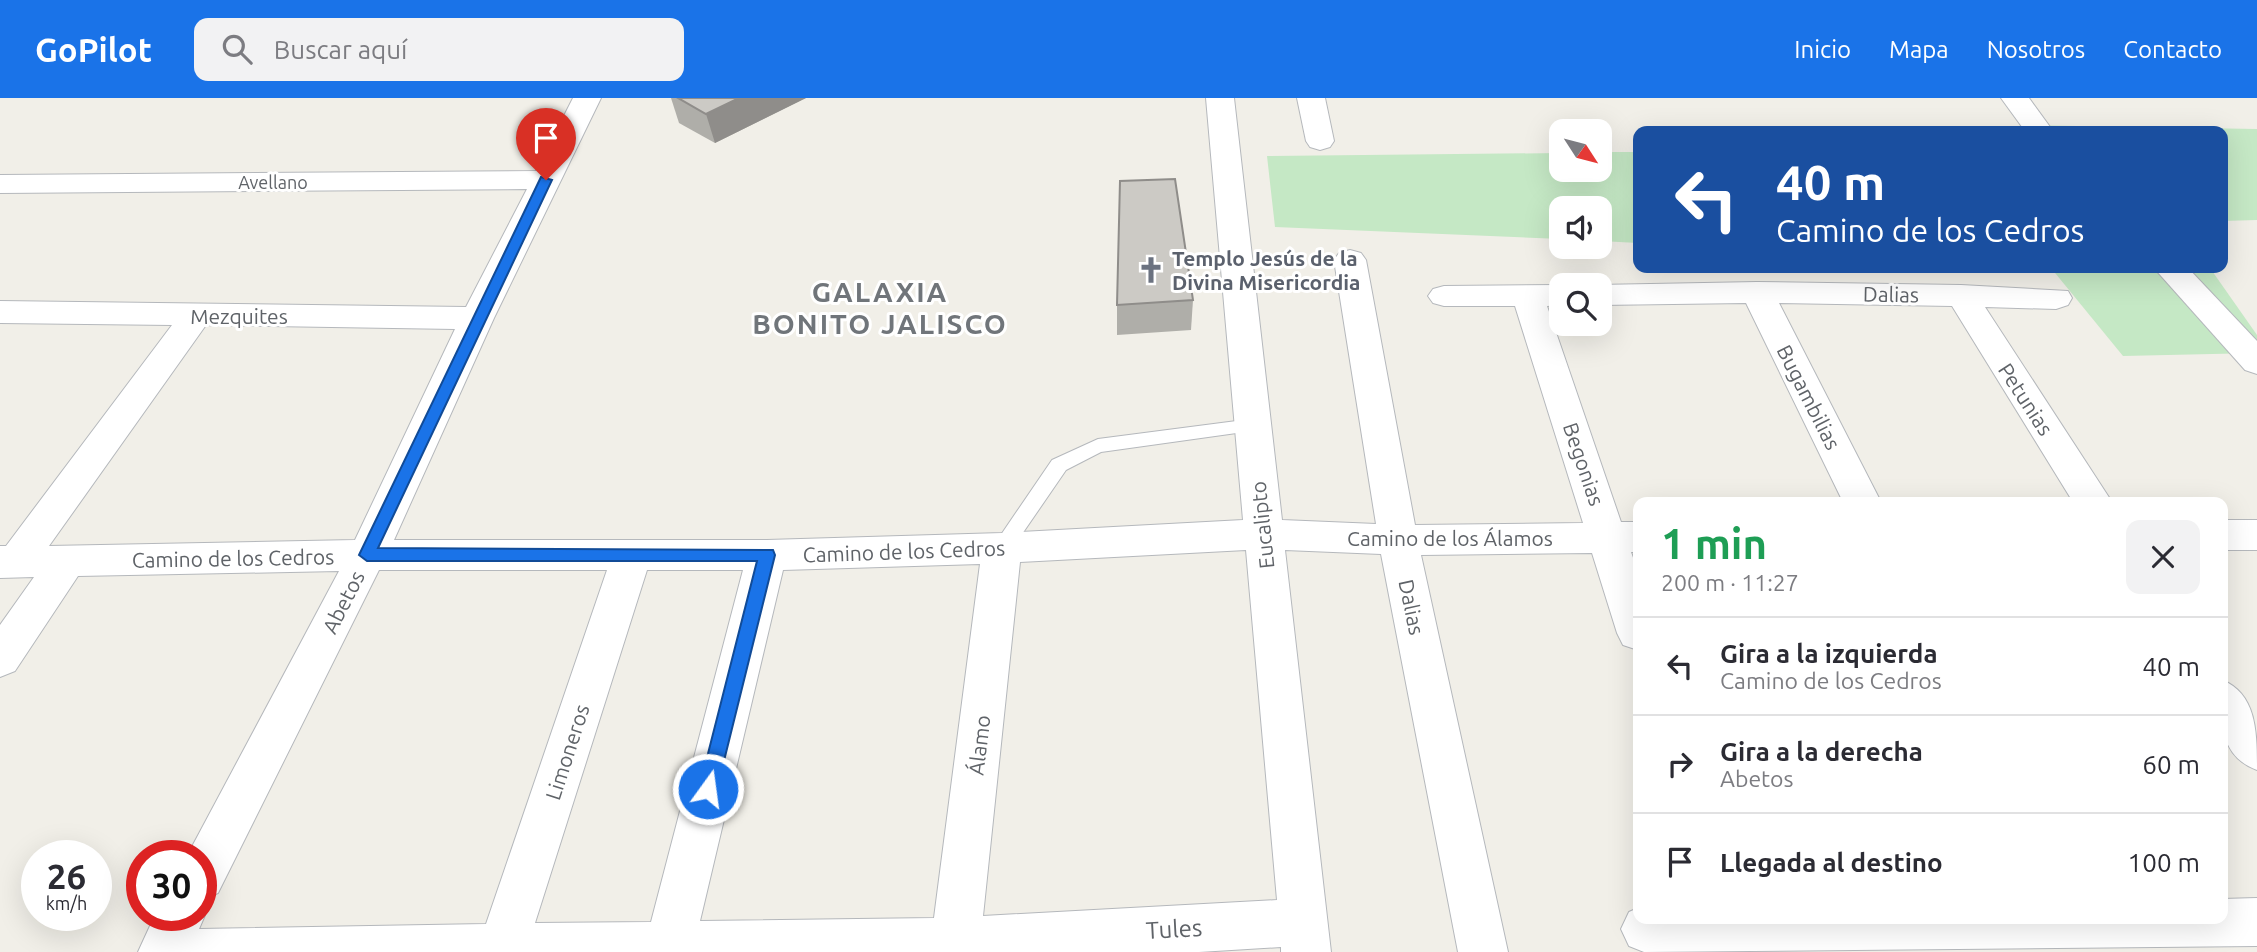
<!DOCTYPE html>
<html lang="es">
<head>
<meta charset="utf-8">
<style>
  :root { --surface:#fff; --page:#f2f2f3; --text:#2b2b33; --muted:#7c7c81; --line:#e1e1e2; --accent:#1a73e8 }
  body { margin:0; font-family:Ubuntu,sans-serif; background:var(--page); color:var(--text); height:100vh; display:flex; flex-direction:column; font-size:26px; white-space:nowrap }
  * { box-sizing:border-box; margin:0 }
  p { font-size:23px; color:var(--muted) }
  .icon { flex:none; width:38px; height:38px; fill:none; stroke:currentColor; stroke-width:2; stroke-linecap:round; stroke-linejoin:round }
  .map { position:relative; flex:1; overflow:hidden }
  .side { position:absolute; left:1633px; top:399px; width:595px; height:427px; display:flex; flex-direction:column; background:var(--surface); border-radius:14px; box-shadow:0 7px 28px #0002 }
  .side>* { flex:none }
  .guide { position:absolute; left:1633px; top:28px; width:595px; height:147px; border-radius:14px; box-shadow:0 7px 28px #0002; background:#1a4fa0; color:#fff; overflow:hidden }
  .needle { width:46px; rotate:126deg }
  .tools { position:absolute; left:1549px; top:21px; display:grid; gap:14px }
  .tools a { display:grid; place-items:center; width:63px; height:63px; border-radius:14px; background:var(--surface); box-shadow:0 7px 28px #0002; font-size:35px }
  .speed { position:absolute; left:21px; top:742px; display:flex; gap:14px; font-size:35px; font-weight:700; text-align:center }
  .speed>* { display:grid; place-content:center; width:91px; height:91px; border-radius:50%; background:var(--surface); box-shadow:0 7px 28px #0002; line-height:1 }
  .speed small { font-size:18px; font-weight:400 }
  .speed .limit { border:10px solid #d22; background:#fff; color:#111 }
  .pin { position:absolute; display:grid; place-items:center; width:60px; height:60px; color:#fff; margin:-72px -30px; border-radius:50% 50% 50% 0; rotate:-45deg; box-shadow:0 0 7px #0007 }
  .pin .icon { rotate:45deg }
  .me { position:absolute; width:77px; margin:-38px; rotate:14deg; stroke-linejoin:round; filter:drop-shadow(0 0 5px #0008) }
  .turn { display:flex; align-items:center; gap:24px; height:147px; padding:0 28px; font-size:32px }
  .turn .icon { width:91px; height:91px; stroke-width:2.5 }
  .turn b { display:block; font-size:49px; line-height:60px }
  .round { display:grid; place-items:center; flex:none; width:74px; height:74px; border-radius:14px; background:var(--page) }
  .summary { display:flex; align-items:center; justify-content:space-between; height:119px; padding:0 28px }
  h1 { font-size:42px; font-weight:700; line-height:52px; color:#1e9e55 }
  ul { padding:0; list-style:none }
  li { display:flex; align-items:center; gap:21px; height:98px; padding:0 28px; border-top:2px solid var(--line) }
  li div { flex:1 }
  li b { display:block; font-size:26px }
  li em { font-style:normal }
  header { display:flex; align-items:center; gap:42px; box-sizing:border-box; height:98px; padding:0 35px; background:var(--accent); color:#fff }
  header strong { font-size:33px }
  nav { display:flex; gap:38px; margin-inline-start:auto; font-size:24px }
  .search { width:490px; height:63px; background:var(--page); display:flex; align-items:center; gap:18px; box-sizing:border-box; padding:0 24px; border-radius:14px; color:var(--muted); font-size:26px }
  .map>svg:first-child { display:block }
  .green { fill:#c5e8c5 }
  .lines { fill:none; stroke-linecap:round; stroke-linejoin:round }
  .lane-casing { stroke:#b5b8bc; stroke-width:2 }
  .street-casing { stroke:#b5b8bc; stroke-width:2 }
  .lane { fill:#fff; fill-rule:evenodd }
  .street { fill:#fff; fill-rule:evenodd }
  .wall { fill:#afaea9 }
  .shaded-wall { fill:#8f8d8a }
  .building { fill:#cccac5; stroke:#8f8d8a; stroke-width:2 }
  .route { fill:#1a73e8; stroke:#114b97; stroke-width:2 }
  .labels { text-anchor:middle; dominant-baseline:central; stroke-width:6; stroke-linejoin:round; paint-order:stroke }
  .far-street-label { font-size:18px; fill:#5f6368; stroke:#fff }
  .worship-label { font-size:21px; font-weight:bold; fill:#5b616d; stroke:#fff; text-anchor:start }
  .street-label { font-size:21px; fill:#5f6368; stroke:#fff }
  .near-street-label { font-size:24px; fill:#5f6368; stroke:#fff }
  .district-label { font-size:28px; font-weight:bold; letter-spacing:2px; fill:#70757a; stroke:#fff }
</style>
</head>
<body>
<header>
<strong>GoPilot</strong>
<div class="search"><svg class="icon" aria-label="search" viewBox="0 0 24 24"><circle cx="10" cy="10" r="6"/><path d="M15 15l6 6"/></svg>Buscar aquí</div>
<nav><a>Inicio</a><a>Mapa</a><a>Nosotros</a><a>Contacto</a></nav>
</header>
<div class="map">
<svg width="2257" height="854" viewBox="0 0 2257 854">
  <rect width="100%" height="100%" fill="#f1efe8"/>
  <g class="green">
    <path d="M2023 27 2257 31V122L2223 123 2222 33H1999Z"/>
    <path d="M1600 54H1638V145L1600 143V110H1561V141L1275 129 1267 58 1561 55V72H1600Z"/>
    <path d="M2051 170H2210L2257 237V255L2123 258Z"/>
  </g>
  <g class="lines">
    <defs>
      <path id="lane" d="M1252 321 1261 327 1258 332 1101 354 1066 372 1009 455H995L992 450 1052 362 1098 341Z"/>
      <g id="street">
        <path d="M573 0H601L494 220 394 442H767L1002 435 1243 422 1206 0H1234L1282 422 1376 426 1334 162 1339 155 1350 152 1361 155 1366 162 1415 427 1583 425 1515 208H1444L1433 205 1428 198 1433 191 1444 188 1561 187H1564H1561V207L1547 208 1621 424H1638V454H1631L1638 474V552L1623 547 1617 535 1592 455 1421 457 1508 854H1458L1381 456 1285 452 1331 854H1281V849L1199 854H138L155 817H201V807L205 817 199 831 486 826 607 472H379L218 795 201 802V758H187L339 473 78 478 15 573 0 579V527L34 479 0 480V448H6L172 227 0 225V203L466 209 527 91 0 95V77L536 73ZM206 227 455 231 355 442 49 448ZM1246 452 1277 802 983 818 1020 464ZM980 466 934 820 700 823 783 472ZM647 472H743L651 824 535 825Z"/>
        <path d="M1297 0H1325L1334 43 1330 49 1320 52 1310 49 1306 43Z"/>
        <path d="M2001 0H2029L2053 33H2025Z"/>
        <path d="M2154 170H2188L2257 243V276L2245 272Z"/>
        <path d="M1757 184 1961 187 2068 193 2072 200 2068 207 2056 211 1985 209 2112 404H2073L1952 208 1779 205 1881 404H1843L1746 205 1600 207 1597 187Z"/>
        <rect x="2222" y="422" width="35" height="30"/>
        <path d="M2222 582C2257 596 2257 635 2257 672 2216 657 2222 618 2222 582Z"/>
        <path d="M2257 800V848L1644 854 1629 848 1621 831 1629 814 1638 810V821H2222V801Z"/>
      </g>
    </defs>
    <use href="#lane" class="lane-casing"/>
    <use href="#street" class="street-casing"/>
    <use href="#lane" class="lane"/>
    <use href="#street" class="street"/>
  </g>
  <g class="wall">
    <path d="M671 0H806L715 45 679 25Z"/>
    <path d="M1193 202 1191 232 1117 237V207Z"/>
  </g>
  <path class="shaded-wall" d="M739 0H806L715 45 706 16Z"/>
  <g class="building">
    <path d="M678 0H739L706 16Z"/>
    <path d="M1175 81 1193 202 1117 207 1120 83Z"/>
  </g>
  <path class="route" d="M541 79 552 82 378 450 773 452 775 457 717 691 715 697 708 700 701 697 699 691 757 463H367L359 457Z"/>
  <defs>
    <symbol id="church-bare" viewBox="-9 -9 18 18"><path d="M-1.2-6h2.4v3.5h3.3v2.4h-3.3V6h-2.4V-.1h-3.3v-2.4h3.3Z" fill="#6b7280" stroke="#fff" stroke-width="2.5" paint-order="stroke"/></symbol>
  </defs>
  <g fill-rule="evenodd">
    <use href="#church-bare" x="1132" y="153" width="38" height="38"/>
  </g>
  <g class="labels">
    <g class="far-street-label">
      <text x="273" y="84">Avellano</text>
    </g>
    <g class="worship-label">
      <text x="1172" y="160">Templo Jesús de la<tspan x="1172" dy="24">Divina Misericordia</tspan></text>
    </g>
    <g class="street-label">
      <text transform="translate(1891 196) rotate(1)">Dalias</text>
      <text x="239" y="218">Mezquites</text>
      <text transform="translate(1809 299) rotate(63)">Bugambilias</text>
      <text transform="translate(2026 301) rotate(57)">Petunias</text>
      <text transform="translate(1584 366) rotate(71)">Begonias</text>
      <text transform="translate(1262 427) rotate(-96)">Eucalipto</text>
      <text x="1450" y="440">Camino de los Álamos</text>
      <text transform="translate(904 453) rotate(-2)">Camino de los Cedros</text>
      <text transform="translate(233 460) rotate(-1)">Camino de los Cedros</text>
      <text transform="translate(343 504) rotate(-63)">Abetos</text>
      <text transform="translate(1412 509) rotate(78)">Dalias</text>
      <text transform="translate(979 647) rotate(-83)">Álamo</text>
      <text transform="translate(567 654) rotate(-72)">Limoneros</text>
    </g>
    <g class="near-street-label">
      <text transform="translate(1174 831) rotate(-3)">Tules</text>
    </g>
    <g class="district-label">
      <text x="880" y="193">GALAXIA<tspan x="880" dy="32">BONITO JALISCO</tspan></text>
    </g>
  </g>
</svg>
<div class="tools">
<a><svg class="needle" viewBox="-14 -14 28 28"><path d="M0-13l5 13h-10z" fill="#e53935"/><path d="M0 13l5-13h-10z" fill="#7c7c81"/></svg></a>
<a><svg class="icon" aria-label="sound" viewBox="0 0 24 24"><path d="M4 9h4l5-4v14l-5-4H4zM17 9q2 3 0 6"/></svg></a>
<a><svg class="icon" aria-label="search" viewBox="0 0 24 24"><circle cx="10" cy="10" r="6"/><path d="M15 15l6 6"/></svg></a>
</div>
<div class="speed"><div>26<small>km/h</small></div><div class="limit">30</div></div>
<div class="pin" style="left:546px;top:82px;background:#d93025"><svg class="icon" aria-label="arrive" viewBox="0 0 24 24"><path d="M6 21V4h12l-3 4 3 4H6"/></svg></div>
<svg class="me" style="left:708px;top:691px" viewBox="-20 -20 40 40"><circle r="17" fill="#1a73e8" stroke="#fff" stroke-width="3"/><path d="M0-11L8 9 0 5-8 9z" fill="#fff"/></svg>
<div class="guide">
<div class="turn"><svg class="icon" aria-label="left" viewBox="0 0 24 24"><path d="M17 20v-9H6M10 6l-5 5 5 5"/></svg><div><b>40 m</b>Camino de los Cedros</div></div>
</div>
<section class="side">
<div class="summary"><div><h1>1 min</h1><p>200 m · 11:27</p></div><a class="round"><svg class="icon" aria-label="close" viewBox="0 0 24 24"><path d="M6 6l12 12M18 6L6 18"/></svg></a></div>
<ul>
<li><svg class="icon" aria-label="left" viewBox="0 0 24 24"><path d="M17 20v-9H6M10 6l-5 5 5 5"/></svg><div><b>Gira a la izquierda</b><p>Camino de los Cedros</p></div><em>40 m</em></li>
<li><svg class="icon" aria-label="right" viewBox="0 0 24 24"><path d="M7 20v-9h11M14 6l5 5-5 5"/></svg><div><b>Gira a la derecha</b><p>Abetos</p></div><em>60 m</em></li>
<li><svg class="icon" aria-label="arrive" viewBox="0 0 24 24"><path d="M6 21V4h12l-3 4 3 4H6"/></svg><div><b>Llegada al destino</b></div><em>100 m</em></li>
</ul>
</section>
</div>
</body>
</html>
